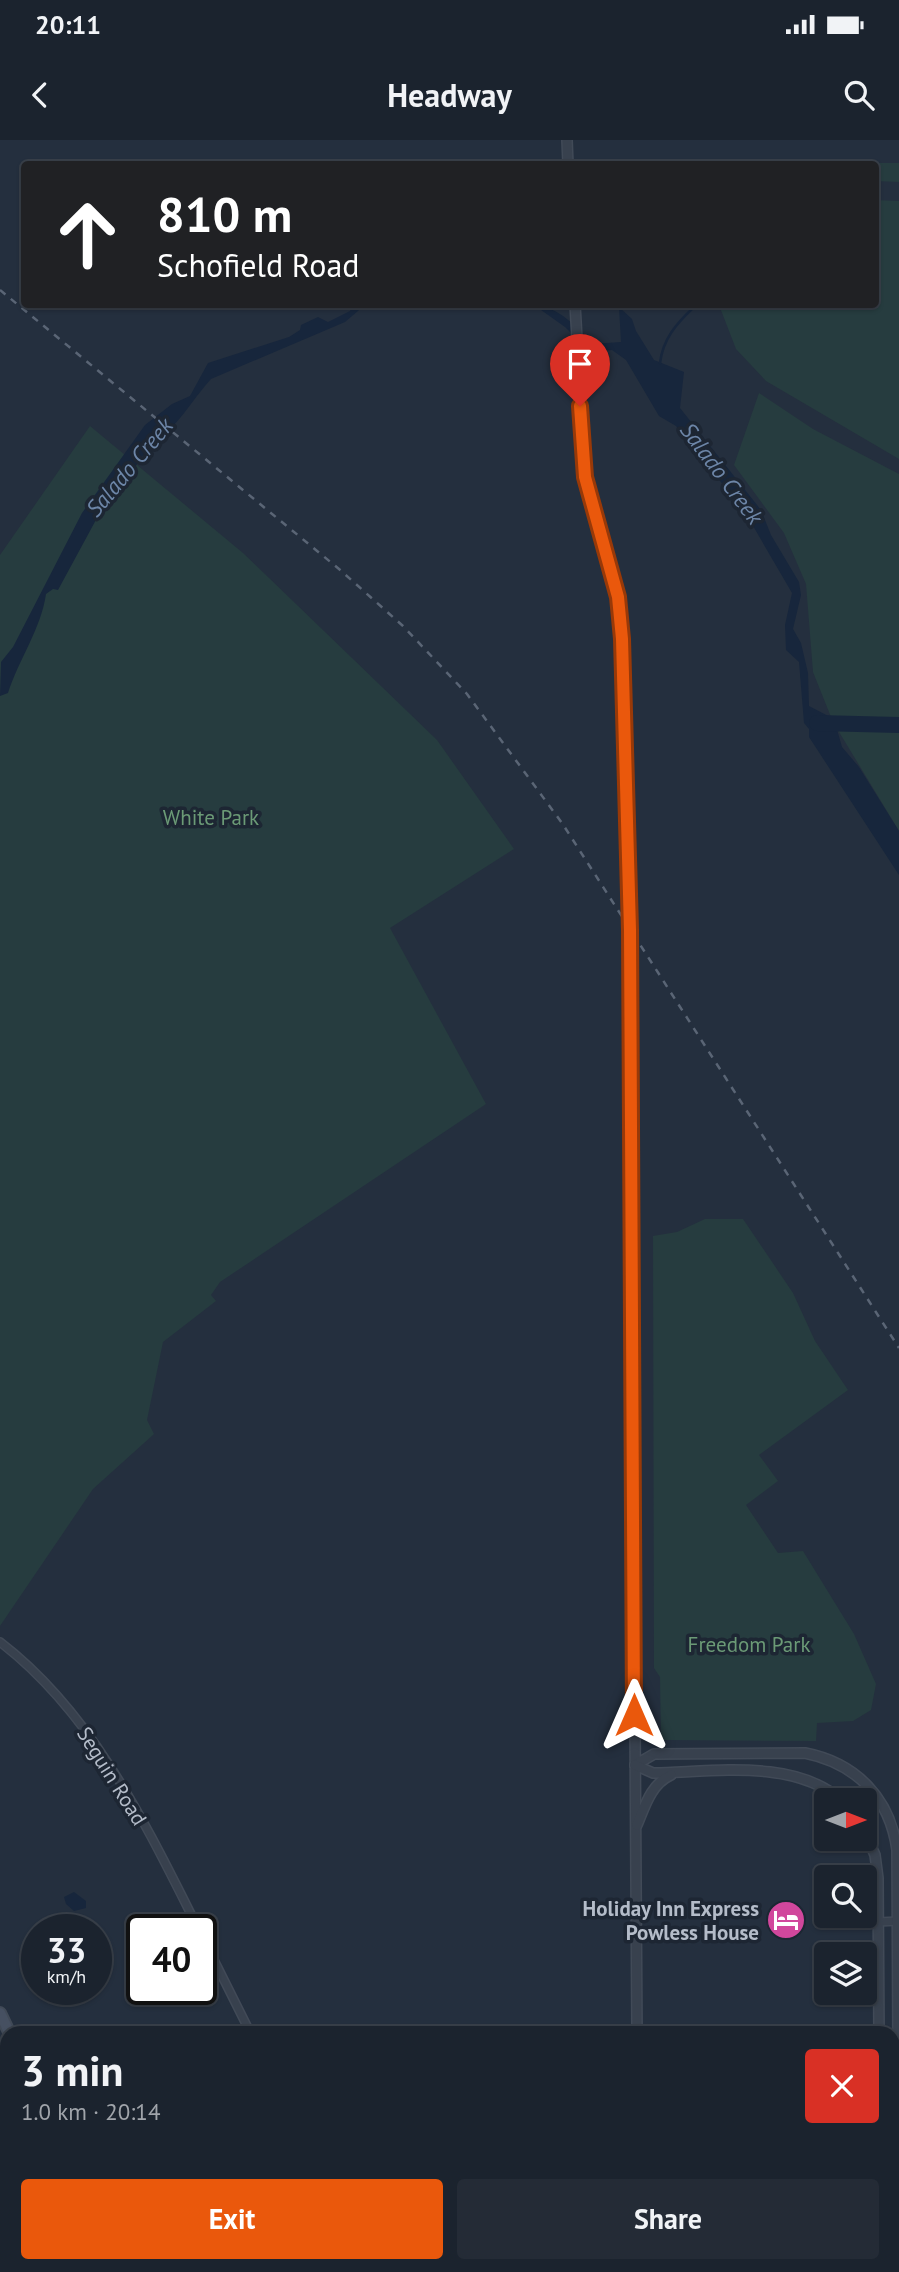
<!DOCTYPE html>
<html lang="en">
<head>
<meta charset="utf-8">
<style>
  :root { --surface:#1b232e; --page:#242b36; --text:#f1f3f6; --muted:#a0a4aa; --line:#39404a; --accent:#ea580c }
  body { margin:0; font-family:"PT Sans",sans-serif; background:var(--page); color:var(--text); height:100vh; display:flex; flex-direction:column; font-size:26px; white-space:nowrap }
  * { box-sizing:border-box; margin:0 }
  p { font-size:23px; color:var(--muted) }
  .icon { flex:none; width:38px; height:38px; fill:none; stroke:currentColor; stroke-width:2; stroke-linecap:round; stroke-linejoin:round }
  .map { position:relative; flex:1; overflow:hidden }
  .sheet { position:absolute; left:0px; top:1886px; width:900px; height:247px; display:flex; flex-direction:column; background:var(--surface); border-radius:21px 21px 0 0; box-shadow:0 2px 5px #0004,0 0 0 2px var(--line) }
  .sheet>* { flex:none }
  .top-card { position:absolute; left:21px; top:21px; width:858px; height:147px; border-radius:7px; box-shadow:0 2px 5px #0004,0 0 0 2px var(--line); background:#202124; color:#fff; overflow:hidden }
  .needle { width:46px; rotate:90deg }
  .tools { position:absolute; left:814px; top:1648px; display:grid; gap:14px }
  .tools a { display:grid; place-items:center; width:63px; height:63px; border-radius:7px; background:var(--surface); box-shadow:0 2px 5px #0004,0 0 0 2px var(--line); font-size:35px }
  .speed { position:absolute; left:21px; top:1774px; display:flex; gap:14px; font-size:35px; font-weight:700; text-align:center }
  .speed>* { display:grid; place-content:center; width:91px; height:91px; border-radius:50%; background:var(--surface); box-shadow:0 2px 5px #0004,0 0 0 2px var(--line); line-height:1 }
  .speed small { font-size:18px; font-weight:400 }
  .speed .limit { border:4px solid #111; border-radius:10px; background:#fff; color:#111 }
  .pin { position:absolute; display:grid; place-items:center; width:60px; height:60px; color:#fff; margin:-72px -30px; border-radius:50% 50% 50% 0; rotate:-45deg; box-shadow:0 0 7px #0007 }
  .pin .icon { rotate:45deg }
  .me { position:absolute; width:77px; margin:-38px; rotate:0deg; stroke-linejoin:round; filter:drop-shadow(0 0 5px #0008) }
  .turn { display:flex; align-items:center; gap:24px; height:147px; padding:0 21px; font-size:32px }
  .turn .icon { width:91px; height:91px; stroke-width:2.5 }
  .turn b { display:block; font-size:49px; line-height:60px }
  .round { display:grid; place-items:center; flex:none; width:74px; height:74px; border-radius:7px; background:var(--page) }
  .overview { display:flex; align-items:center; justify-content:space-between; height:119px; padding:0 21px }
  h1 { font-size:42px; font-weight:600; line-height:52px }
  .button { display:flex; gap:14px; margin-top:auto; padding:14px 21px }
  .button a { flex:1; height:80px; border-radius:7px; background:var(--accent); color:#fff; font-size:28px; font-weight:600; line-height:80px; text-align:center }
  .button a+a { background:var(--page); color:var(--text) }
  .status { display:flex; justify-content:space-between; align-items:center; height:49px; padding:0 35px; background:var(--surface); direction:ltr }
  .status svg { height:19px; fill:currentColor }
  header { display:flex; justify-content:space-between; align-items:center; height:91px; padding:0 21px; background:var(--surface); font-size:32px; font-weight:600 }
  .map>svg:first-child { display:block }
  .green { fill:#263c3f }
  .water { fill:#17263c }
  .lines { fill:none; stroke-linecap:round; stroke-linejoin:round }
  .stream { stroke:#17263c; stroke-width:2.5 }
  .river { stroke:#17263c; stroke-width:16 }
  .minor-casing { stroke:#414a57; stroke-width:10 }
  .tertiary-casing { stroke:#414a57; stroke-width:12 }
  .secondary-casing { stroke:#414a57; stroke-width:14 }
  .motorway-casing { stroke:#434c59; stroke-width:18 }
  .minor { stroke:#38414e; stroke-width:7 }
  .tertiary { stroke:#38414e; stroke-width:9 }
  .secondary { stroke:#465061; stroke-width:10 }
  .motorway { stroke:#746855; stroke-width:14 }
  .rail { stroke:#5a6575; stroke-width:2.5; stroke-dasharray:7 7; stroke-linecap:butt }
  .route-casing { stroke:#983908; stroke-width:18 }
  .route { stroke:#ea580c; stroke-width:12 }
  .labels { text-anchor:middle; dominant-baseline:central; stroke-width:7; stroke-linejoin:round; paint-order:stroke }
  .park-label { font-size:21px; fill:#6b9a76; stroke:#1d2633 }
  .street-label { font-size:21px; fill:#b4bcc9; stroke:#1d2633 }
  .poi-label { font-size:21px; font-weight:bold; fill:#b4bcc9; stroke:#1d2633; text-anchor:end }
  .water-label { font-size:23px; font-style:italic; fill:#6d86a8; stroke:#1d2633 }
</style>
</head>
<body>
<div class="status"><b>20:11</b><svg viewBox="0 0 49 12"><path d="M0 12V9h3v3zM5 12V6h3v6zM10 12V3h3v9zM15 12V0h3v12zM26 1h20v11H26zM47 4h2v5h-2z"/></svg></div>
<header><svg class="icon" aria-label="back" viewBox="0 0 24 24"><path d="M15 5l-7 7 7 7"/></svg>Headway<svg class="icon" aria-label="search" viewBox="0 0 24 24"><circle cx="10" cy="10" r="6"/><path d="M15 15l6 6"/></svg></header>
<div class="map">
<svg width="899" height="2132" viewBox="0 0 899 2132">
  <rect width="100%" height="100%" fill="#242f3e"/>
  <g class="green">
    <path d="M841 23H899V42L875 41V24Z"/>
    <path d="M875 60 899 61V319L766 241 736 209 719 165 875 164Z"/>
    <path d="M759 253 813 289 899 334V691L833 582 813 532 806 444 784 393 734 325Z"/>
    <path d="M90 286 243 413 437 600 514 709 390 788 486 964 220 1142 211 1155 216 1161 163 1202 147 1280 154 1294 93 1349 0 1486V415Z"/>
    <path d="M705 1079H743L793 1153 815 1201 848 1250 759 1315 778 1341 746 1365 778 1413 803 1411 854 1494 876 1544 871 1570 853 1581 817 1583 816 1601 661 1600 660 1537 654 1528 653 1096 677 1092Z"/>
  </g>
  <g class="water">
    <path d="M353 164 365 165 345 182 211 239C198 253 187 271 174 285 168 293 157 299 150 307 140 318 133 331 125 343L108 348 94 371 97 378 58 450 53 449 46 454C41 489 19 519 8 553L0 556 1 522 13 507 82 373 145 285 172 264 190 256 208 223 289 197 300 190 301 185 318 177 328 182 350 171Z"/>
    <path d="M534 165C554 164 580 188 592 204L621 202 619 167 632 179 636 191 654 220 684 232 680 268 761 370 771 395 799 442 801 455 793 489 801 503 808 533 809 566 834 579 842 607 859 627 899 691V735L809 597V589L804 583 799 522 786 510 785 485 792 453 742 367 697 314 696 305 684 298 676 286 659 276 626 220 612 210 590 212 565 187Z"/>
    <path d="M74 1752 86 1761V1768L74 1771 66 1764 64 1757Z"/>
  </g>
  <g class="lines">
    <path class="stream" d="M660 223C663 199 676 184 693 168"/>
    <path class="river" d="M817 583 899 585"/>
    <defs>
      <g id="minor">
        <path d="M0 1502C94 1574 147 1687 199 1790"/>
        <path d="M878 1782 899 1781"/>
        <path d="M201 1794 251 1894"/>
        <path d="M339 2126 341 2132"/>
      </g>
      <g id="tertiary">
        <path d="M567 0 568 24"/>
        <path d="M575 164 585 337 617 457 623 504 630 815 637 1894"/>
        <path d="M635 1625 654 1614 805 1613C856 1623 890 1658 897 1710L899 2104"/>
        <path d="M635 1625 653 1633C713 1632 795 1618 842 1661"/>
        <path d="M637 1685C645 1666 651 1644 671 1635"/>
        <path d="M864 1690 875 1715 878 1738 879 1894"/>
        <path d="M638 2126V2132"/>
        <path d="M881 2126V2132"/>
      </g>
      <g id="secondary">
        <path d="M0 1873 10 1894"/>
        <path d="M0 2097 7 2110"/>
        <path d="M16 2126 19 2132"/>
      </g>
      <g id="motorway">
        <path d="M0 1924 7 1935"/>
        <path d="M0 1972 7 1987"/>
        <path d="M0 2024 7 2038"/>
        <path d="M56 2126 59 2132"/>
        <path d="M81 2126 84 2132"/>
        <path d="M135 2126 140 2132"/>
      </g>
    </defs>
    <use href="#minor" class="minor-casing"/>
    <use href="#tertiary" class="tertiary-casing"/>
    <use href="#secondary" class="secondary-casing"/>
    <use href="#motorway" class="motorway-casing"/>
    <use href="#minor" class="minor"/>
    <use href="#tertiary" class="tertiary"/>
    <use href="#secondary" class="secondary"/>
    <use href="#motorway" class="motorway"/>
    <path class="rail" d="M0 150 339 429 403 486 467 554 562 683 899 1208"/>
  </g>
  <g class="lines">
    <defs>
      <path id="route" d="M580 266 585 337 618 457 622 499 630 790 634 1575"/>
    </defs>
    <use href="#route" class="route-casing"/>
    <use href="#route" class="route"/>
  </g>
  <defs>
    <symbol id="hotel-disc" viewBox="-11 -11 22 22"><circle r="9.5" fill="#d1479c" stroke="#1d2633"/><path d="M-6-4.5h1.5V1H6V5H4.5V3h-9V5H-6ZM-4 0a1.8 1.8 0 1 1 3.6 0ZM.5 0V-2.5h3Q6-2.5 6 0Z" fill="#fff"/></symbol>
  </defs>
  <g fill-rule="evenodd">
    <use href="#hotel-disc" x="764" y="1758" width="44" height="44"/>
  </g>
  <g class="labels">
    <g class="park-label">
      <text x="211" y="677">White Park</text>
      <text x="749" y="1504">Freedom Park</text>
    </g>
    <g class="street-label">
      <text transform="translate(112 1636) rotate(58)">Seguin Road</text>
    </g>
    <g class="poi-label">
      <text x="759" y="1768">Holiday Inn Express<tspan x="759" dy="24">Powless House</tspan></text>
    </g>
    <g class="water-label">
      <text transform="translate(129 327) rotate(-50)">Salado Creek</text>
      <text transform="translate(722 333) rotate(53)">Salado Creek</text>
    </g>
  </g>
</svg>
<div class="tools">
<a><svg class="needle" viewBox="-14 -14 28 28"><path d="M0-13l5 13h-10z" fill="#e53935"/><path d="M0 13l5-13h-10z" fill="#a0a4aa"/></svg></a>
<a><svg class="icon" aria-label="search" viewBox="0 0 24 24"><circle cx="10" cy="10" r="6"/><path d="M15 15l6 6"/></svg></a>
<a><svg class="icon" aria-label="layers" viewBox="0 0 24 24"><path d="M12 4l9 5-9 5-9-5zM3 14l9 5 9-5"/></svg></a>
</div>
<div class="speed"><div>33<small>km/h</small></div><div class="limit">40</div></div>
<div class="pin" style="left:580px;top:266px;background:#d93025"><svg class="icon" aria-label="arrive" viewBox="0 0 24 24"><path d="M6 21V4h12l-3 4 3 4H6"/></svg></div>
<svg class="me" style="left:634px;top:1575px" viewBox="-20 -20 40 40"><path d="M0-17L14 15 0 8-14 15z" fill="#ea580c" stroke="#fff" stroke-width="4"/></svg>
<div class="top-card">
<div class="turn"><svg class="icon" aria-label="ahead" viewBox="0 0 24 24"><path d="M12 20V5M6 11l6-6 6 6"/></svg><div><b>810 m</b>Schofield Road</div></div>
</div>
<section class="sheet">
<div class="overview"><div><h1>3 min</h1><p>1.0 km · 20:14</p></div><a class="round" style="background:#d93025;color:#fff"><svg class="icon" aria-label="close" viewBox="0 0 24 24"><path d="M6 6l12 12M18 6L6 18"/></svg></a></div>
<div class="button"><a>Exit</a><a>Share</a></div>
</section>
</div>
</body>
</html>
